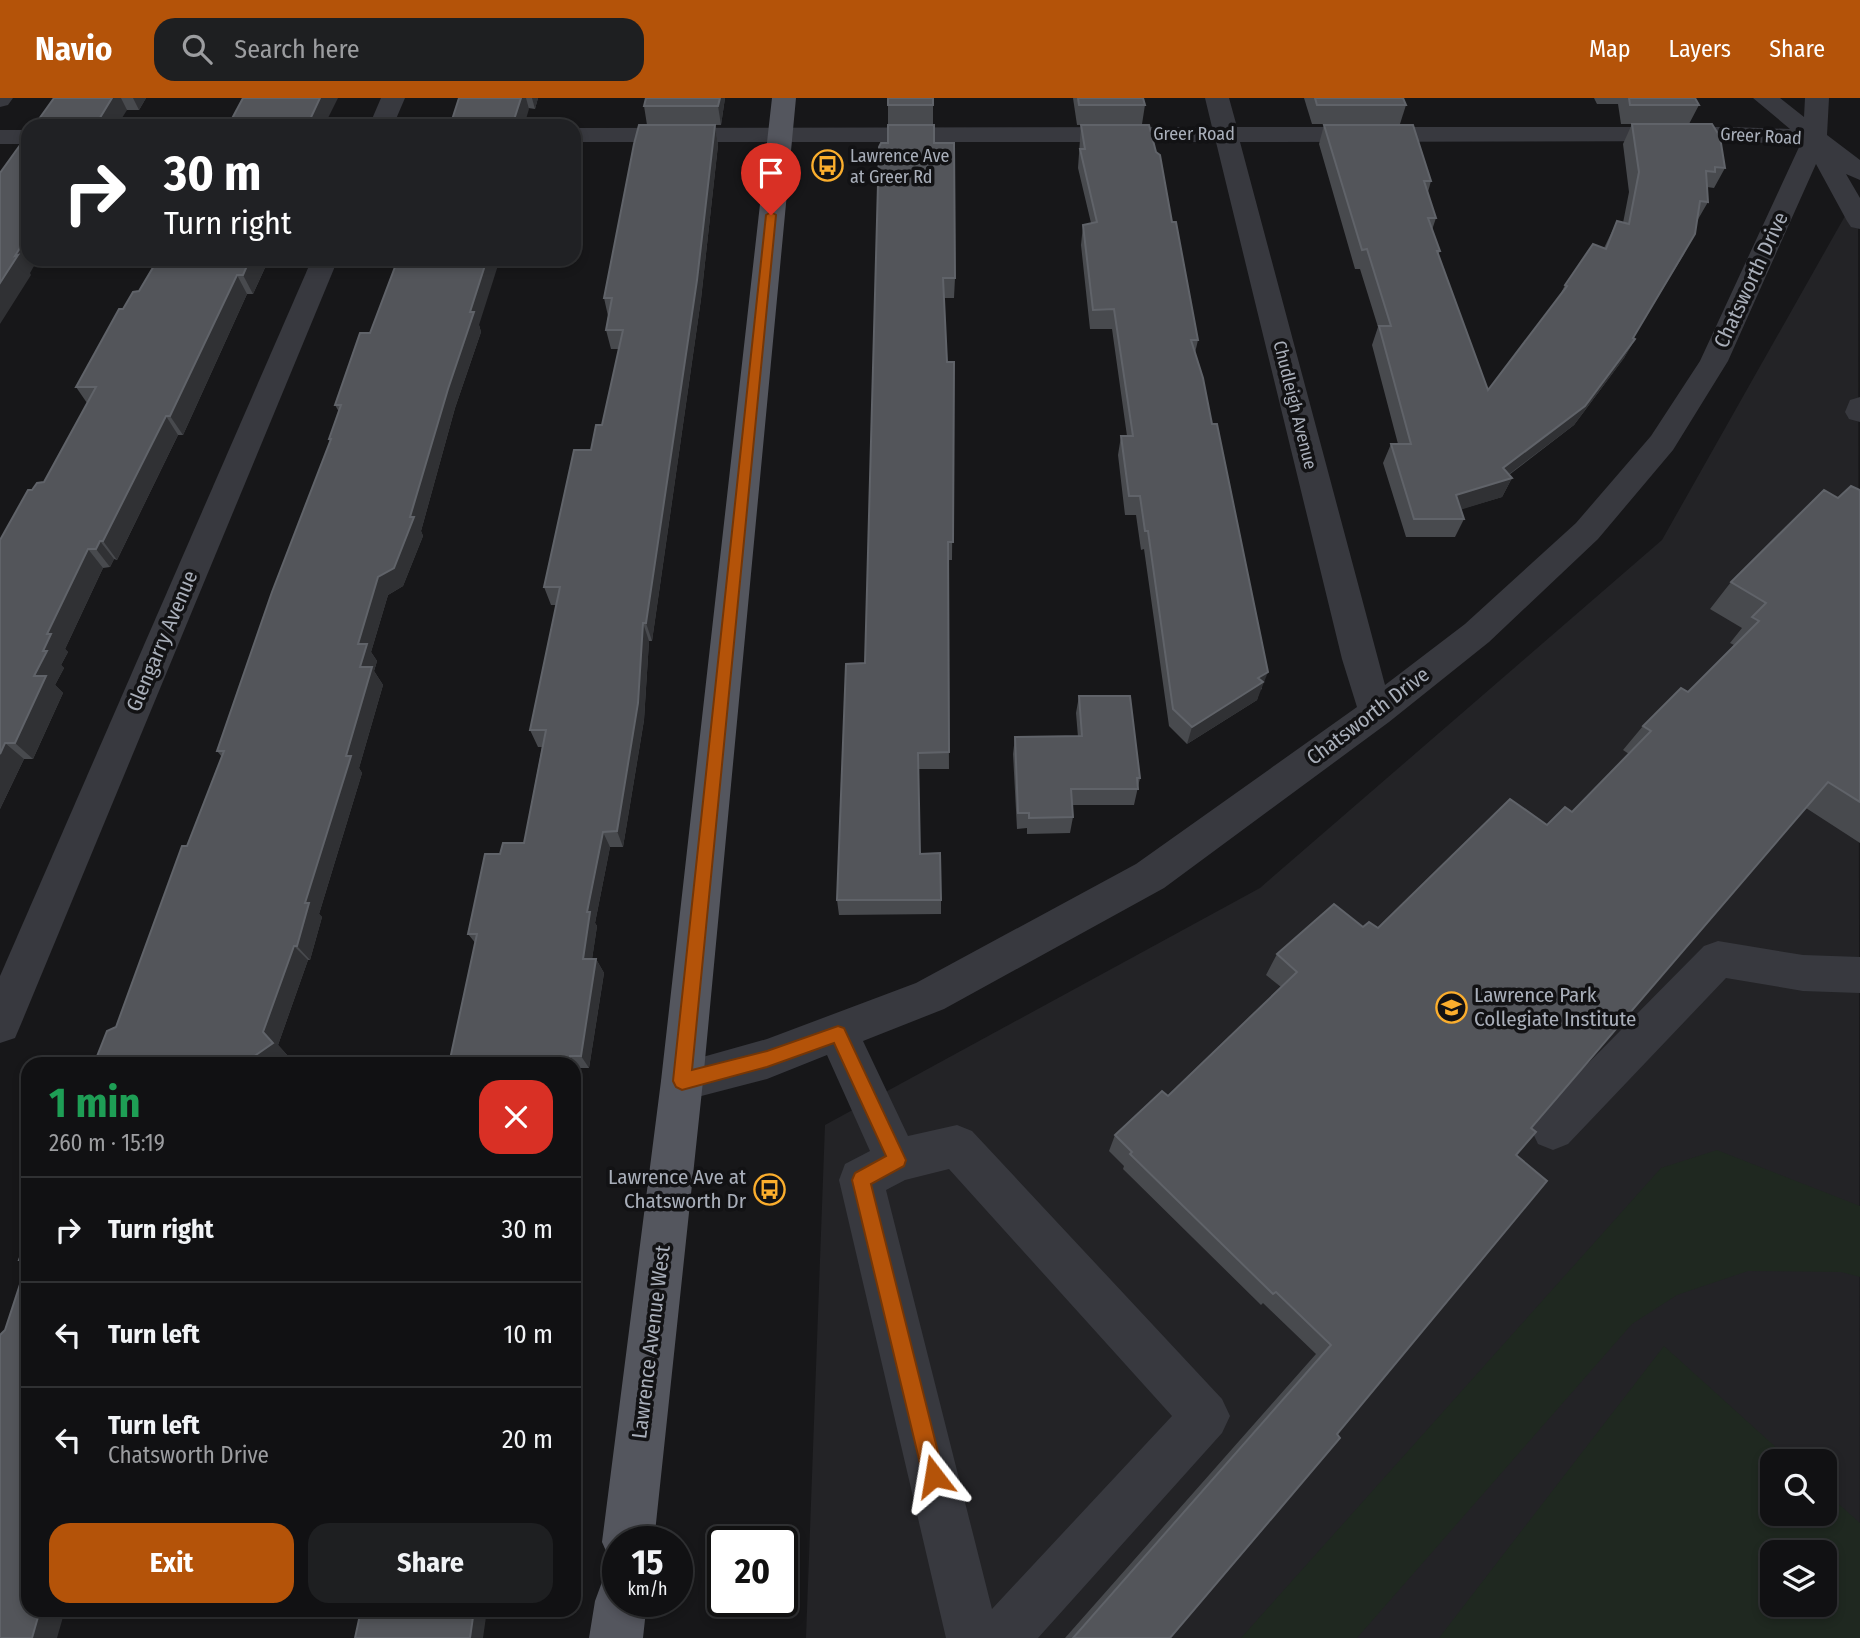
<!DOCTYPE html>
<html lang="en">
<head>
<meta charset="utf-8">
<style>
  :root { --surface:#111113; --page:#1e1f21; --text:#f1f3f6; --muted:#9c9da0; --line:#303133; --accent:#b45309 }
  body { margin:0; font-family:"Fira Sans Condensed",sans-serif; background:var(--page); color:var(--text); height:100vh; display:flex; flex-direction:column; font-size:26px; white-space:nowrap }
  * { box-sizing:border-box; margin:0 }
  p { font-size:23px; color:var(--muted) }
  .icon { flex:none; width:38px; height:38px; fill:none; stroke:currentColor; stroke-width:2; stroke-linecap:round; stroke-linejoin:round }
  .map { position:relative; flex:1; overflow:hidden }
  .panel { position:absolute; left:21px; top:959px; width:560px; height:560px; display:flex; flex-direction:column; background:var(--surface); border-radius:21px; box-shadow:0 4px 10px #0003,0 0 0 2px var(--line) }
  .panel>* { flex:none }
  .hud { position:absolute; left:21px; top:21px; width:560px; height:147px; border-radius:21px; box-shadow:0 4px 10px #0003,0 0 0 2px var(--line); background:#202124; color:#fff; overflow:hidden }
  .buttons { position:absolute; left:1760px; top:1351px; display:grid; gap:14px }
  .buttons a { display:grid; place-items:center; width:77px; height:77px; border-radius:14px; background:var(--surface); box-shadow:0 4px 10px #0003,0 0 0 2px var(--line); font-size:35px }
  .speed { position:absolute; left:602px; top:1428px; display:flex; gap:14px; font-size:35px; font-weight:700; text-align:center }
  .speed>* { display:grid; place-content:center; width:91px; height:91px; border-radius:50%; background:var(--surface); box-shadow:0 4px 10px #0003,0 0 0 2px var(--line); line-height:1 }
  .speed small { font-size:18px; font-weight:400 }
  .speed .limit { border:4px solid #111; border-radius:10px; background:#fff; color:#111 }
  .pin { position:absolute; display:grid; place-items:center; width:60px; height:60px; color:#fff; margin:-72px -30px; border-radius:50% 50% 50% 0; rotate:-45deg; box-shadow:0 0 7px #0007 }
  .pin .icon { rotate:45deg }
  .me { position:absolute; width:77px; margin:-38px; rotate:346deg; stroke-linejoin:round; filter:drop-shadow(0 0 5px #0008) }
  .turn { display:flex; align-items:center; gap:24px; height:147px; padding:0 28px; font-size:32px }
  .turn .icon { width:91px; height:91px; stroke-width:2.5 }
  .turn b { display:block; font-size:49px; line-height:60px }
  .round { display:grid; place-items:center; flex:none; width:74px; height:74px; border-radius:21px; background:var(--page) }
  .head { display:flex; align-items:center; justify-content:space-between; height:119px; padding:0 28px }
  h1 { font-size:42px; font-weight:700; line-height:52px; color:#1e9e55 }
  .button { display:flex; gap:14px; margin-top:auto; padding:14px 28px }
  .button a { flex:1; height:80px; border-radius:21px; background:var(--accent); color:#fff; font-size:28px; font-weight:700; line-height:80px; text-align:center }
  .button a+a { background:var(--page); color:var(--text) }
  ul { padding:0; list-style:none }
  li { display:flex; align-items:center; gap:21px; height:105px; padding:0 28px; border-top:2px solid var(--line) }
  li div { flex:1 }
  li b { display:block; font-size:26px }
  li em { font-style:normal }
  header { display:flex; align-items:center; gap:42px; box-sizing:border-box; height:98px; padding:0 35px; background:var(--accent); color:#fff }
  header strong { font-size:33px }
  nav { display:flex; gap:38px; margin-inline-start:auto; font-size:24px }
  .search { width:490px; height:63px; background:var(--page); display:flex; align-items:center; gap:18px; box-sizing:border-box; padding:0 24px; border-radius:21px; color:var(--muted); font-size:26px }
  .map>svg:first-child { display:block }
  .built { fill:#232326; fill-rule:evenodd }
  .green { fill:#1f2820; fill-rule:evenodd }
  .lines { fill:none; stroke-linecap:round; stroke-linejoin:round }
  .minor { fill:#38393f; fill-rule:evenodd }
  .major { fill:#54565e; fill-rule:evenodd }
  .wall { fill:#484a4e }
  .shaded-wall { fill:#303134 }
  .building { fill:#53555a; stroke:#606369; stroke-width:2 }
  .route { fill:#b45309; stroke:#753606; stroke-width:2 }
  .labels { text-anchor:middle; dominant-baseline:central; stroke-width:7; stroke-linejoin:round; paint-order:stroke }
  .far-street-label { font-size:18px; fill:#a9afba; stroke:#121214 }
  .far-poi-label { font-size:18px; fill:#a9afba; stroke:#121214; text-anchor:start }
  .street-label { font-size:21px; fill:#a9afba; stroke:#121214 }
  .poi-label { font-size:21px; fill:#a9afba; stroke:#121214; text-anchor:start }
</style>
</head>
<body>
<header>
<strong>Navio</strong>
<div class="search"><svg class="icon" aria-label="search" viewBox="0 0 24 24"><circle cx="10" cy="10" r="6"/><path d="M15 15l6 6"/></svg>Search here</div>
<nav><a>Map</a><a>Layers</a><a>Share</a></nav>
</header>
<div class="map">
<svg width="1860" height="1540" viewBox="0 0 1860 1540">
  <rect width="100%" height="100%" fill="#171719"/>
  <path class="built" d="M1858 95 1860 1540H806L825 1027 1260 790 1662 442ZM1773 1363H1825V1416H1773ZM1773 1454H1825V1507H1773Z"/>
  <g class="green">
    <path d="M1717 1052 1860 1108V1179L1841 1174 1748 1173 1677 1197 1632 1226 1357 1540H1241L1661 1070Z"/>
    <path d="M1664 1248 1791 1363H1773V1416H1825V1394L1860 1425V1540H1439ZM1773 1454H1825V1507H1773Z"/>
  </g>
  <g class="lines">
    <g class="minor">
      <path d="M0 0H13L8 7 0 9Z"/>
      <path d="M381 0H405L393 28H369Z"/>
      <path d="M1205 0H1229L1237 29H1731L1790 31 1753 0H1780L1804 19 1805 0H1829L1827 37 1860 62V82L1846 76 1860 100V131L1851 129 1847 123 1816 66 1728 263 1673 352 1598 441 1489 544 1389 624 1164 790 944 911 863 943 908 1038 957 1027 972 1033 1222 1301 1230 1318 1222 1335 1038 1540H946L839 1082 845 1066 870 1053 827 957 767 981 682 1003 667 997 661 983 667 969 767 941 916 885 1136 766 1357 609 1342 561 1216 44H574V30L1212 29ZM1731 43 1800 47 1700 263 1651 338 1576 425 1465 526 1385 587 1240 44ZM949 1071 1172 1318 992 1511 886 1092 905 1082Z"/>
      <rect x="0" y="32" width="28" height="14"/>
      <path d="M312 161H338L21 926 15 940 0 945V878Z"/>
      <path d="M1860 299V324L1849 321 1845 314 1850 302Z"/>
      <path d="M1718 843 1803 857 1860 859V895L1803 893 1726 880 1568 1046 1553 1052 1538 1046 1531 1031 1538 1016 1704 848Z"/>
    </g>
    <g class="major">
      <path d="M772 0H796L703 983 654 1444H618V1465L610 1462 602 1444 661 983Z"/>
      <path d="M618 1478V1503H647L643 1540H589L595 1503 602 1484Z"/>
    </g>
  </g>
  <g class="wall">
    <path d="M53 0H146L139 12H127L54 1Z"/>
    <path d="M459 0H538L535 11Z"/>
    <path d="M646 0H725L721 27H715L718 47 701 201 652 543H649L644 622 623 749H610L595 825 597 828 592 861H596L604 875 589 970H578L574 997V966L468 836 500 756 524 745 542 649H538L530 632 556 507H551L544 489 591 352 602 327 619 251H611L606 232 608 218 604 200 647 27 644 8Z"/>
    <rect x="888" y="0" width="45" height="27"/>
    <path d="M1073 0H1143L1145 7 1142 26 1077 27Z"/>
    <path d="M1304 0H1403L1406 7 1400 26H1312Z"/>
    <path d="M1594 0H1695L1699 7 1689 26 1725 70 1714 90 1707 89 1708 104 1697 123 1684 156 1633 240 1635 241 1624 260 1574 327 1509 377 1512 380 1502 399 1461 411 1464 421 1455 439H1406L1383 365 1391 346H1398L1372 247 1378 229 1360 171H1355L1319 46 1324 27 1431 83 1428 94 1436 120 1432 132 1440 153 1438 157 1488 292 1560 197 1565 187 1604 150 1617 123 1623 125 1629 94 1623 46 1632 26H1641H1621L1618 6H1597Z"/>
    <path d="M1081 27 1172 124 1198 242 1195 255 1262 591 1260 592 1257 602 1187 646 1169 628 1144 451 1141 452 1136 417H1125L1118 357 1121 338H1127L1112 231H1090L1081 147 1083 127 1091 125 1078 70Z"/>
    <path d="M888 45H934L955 180 954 200H944L947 264H954L952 462H948L949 671H918L920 756 941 802V816L839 817 837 802 865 565Z"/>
    <path d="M269 161 253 196H247L183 337H178L117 462 114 461 110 469 103 470 65 551 68 554 61 567 64 570 55 587 63 595 33 661H24L0 711V442L44 384 87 305 76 289 123 211 139 193Z"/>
    <path d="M479 227 481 234 455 310 421 433 423 438 403 488 388 497 371 554 377 563 374 573 383 587 359 670 362 675 319 816 322 819 310 862H308L278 947 288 958 276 966H94L116 929 222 659 217 653 330 344 329 341 339 314 335 307 370 235Z"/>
    <path d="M1860 392V745L1806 710 1531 1030 1516 1057 1337 1336 1170 1540H1065L1316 1256 1263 1205 1261 1207 1123 1071 1124 1068 1109 1053 1115 1037 1168 998 1281 889 1266 877 1277 856 1363 829 1378 830 1547 727 1572 714 1629 656 1623 652 1643 628 1688 594 1734 547 1730 545 1742 530 1710 511 1731 484 1838 400Z"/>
    <path d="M1079 598 1140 680 1134 707H1072L1073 719 1070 735 1027 736V730L1017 731 1013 656 1015 639H1078L1076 615Z"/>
  </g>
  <g class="shaded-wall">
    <path d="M112 0H121L127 12 117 28H95Z"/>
    <path d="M133 0H146L139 12Z"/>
    <path d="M320 0H338L324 28H307Z"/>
    <path d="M521 0H526L529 11 524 28H512Z"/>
    <path d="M532 0H538L535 11Z"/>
    <path d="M720 0H725L721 27 718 8Z"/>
    <path d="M715 27 718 47 701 201 652 543 646 525Z"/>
    <path d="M1695 136 1625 254 1635 241 1624 260 1574 327 1500 383 1512 380 1502 399 1447 416 1456 397 1503 370Z"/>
    <path d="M28 137V161H38L30 175 31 177 0 226V185Z"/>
    <path d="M250 161H269L253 196 243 177Z"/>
    <path d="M487 161H500L479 227 481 234 455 310 421 433 423 438 403 488 388 497 371 554 377 563 374 573 383 587 359 670 362 675 319 816 322 819 310 862 297 848 305 805 346 658 360 569 358 546 378 479 410 419 470 214Z"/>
    <path d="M237 177 247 196 183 337 170 318Z"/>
    <path d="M166 318 178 337 117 462 103 443Z"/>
    <path d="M100 443 114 461 110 469 96 451Z"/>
    <path d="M88 451 103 470 65 551 68 554 61 567 64 570 55 587 63 595 33 661 15 645 47 536Z"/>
    <path d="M643 525 649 543 644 622 623 749 617 733Z"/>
    <path d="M1268 574 1257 602 1187 646 1192 629Z"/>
    <path d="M5 645 24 661 0 711V656Z"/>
    <path d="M603 734 610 749 595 825 597 828 590 875 583 861 587 814Z"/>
    <path d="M294 848 308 862 278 947 288 958 276 966H248L246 964 263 934Z"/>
    <path d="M596 861 604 875 589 970 581 958Z"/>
    <path d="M570 958 578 970 574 997V966H568Z"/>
    <path d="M40 1512H65L57 1540H32Z"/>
    <path d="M474 1512H487L483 1540H470Z"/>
  </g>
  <g class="building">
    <path d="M54 0H112L95 28H34Z"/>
    <path d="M243 0H320L307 28H228Z"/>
    <path d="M459 0H521L512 28H450Z"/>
    <path d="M646 0H720L718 8H644Z"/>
    <rect x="888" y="0" width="45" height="7"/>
    <path d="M1078 0H1143L1145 7H1079Z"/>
    <path d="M1315 0H1403L1406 7H1317Z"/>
    <path d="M1629 0H1695L1699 7H1630Z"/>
    <path d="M1632 26H1712L1720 39 1725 70 1715 69V74L1706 73 1708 104 1700 103 1695 136 1633 240 1635 241 1585 308 1503 370 1512 380 1456 397 1464 421H1414L1391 346H1411L1379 228H1391L1367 151 1362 152 1324 27H1413L1431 83H1424L1436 120H1428L1440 153H1437L1488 292 1567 188 1565 187 1593 146 1606 151 1617 123 1629 126 1639 74Z"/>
    <path d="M639 27H715L697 182 646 525H643L638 605 617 733 603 734 587 814H590L583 861H596L581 958H570L568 966H449L477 836H468L485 756H500L503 745H524L546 632H530L560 489H544L574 352H591L596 327H602L623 232H606L612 200H604L634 46Z"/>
    <path d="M888 27H934V45H954L955 180H943L947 264H954L953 444H948L949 654 918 655 920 756 940 755 941 802H837L846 566 865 565 879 49 881 45H888Z"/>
    <path d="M1081 27H1149L1156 54 1160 57 1172 124H1176L1198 242H1191L1203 280 1212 326H1217L1268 574 1258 580 1263 584 1192 629 1173 611 1148 433H1145L1140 398H1129L1121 338H1133L1114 211 1093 212 1083 127 1097 124 1080 51H1085Z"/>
    <path d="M28 36V137L15 158 18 157 0 185V75Z"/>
    <path d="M158 161H250L243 177H237L170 318H166L103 443H100L96 451H88L47 536H51L43 553H47L34 578H46L15 645H5L0 656V442L28 392H32L37 385 44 384 96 289H76L119 211H123L133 194 139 193Z"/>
    <path d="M398 161H487L470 214H474L448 291 410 419H414L394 470 378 479 358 546H367L360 569H372L346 658H351L305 805H309L297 848H294L263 934 273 945 246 964 216 965 215 966H94L107 933 116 929 182 748H187L224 653H217L272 494 331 341H329L341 307H335L360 235H370Z"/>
    <path d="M1851 388 1860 392V704L1828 684 1531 1030 1536 1034 1516 1057 1547 1083 1337 1336 1340 1340 1170 1540H1073L1331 1247 1276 1194 1273 1196 1130 1056 1132 1054 1115 1037 1162 993 1168 998 1297 874 1277 856 1334 806 1363 829 1369 824 1378 830 1510 701 1547 727 1565 709 1572 714 1651 633 1643 628 1681 590 1688 594 1759 523 1752 519 1766 505 1731 484 1824 392 1838 400Z"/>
    <path d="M1079 598H1130L1140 680H1137L1138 691H1071L1073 719 1029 720V715H1018L1015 639 1082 638Z"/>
    <path d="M28 1137V1162H19Z"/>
    <path d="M28 1162V1512H40L32 1540H0V1237L5 1232Z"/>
    <path d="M361 1512H474L470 1540H355Z"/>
  </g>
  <path class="route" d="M771 114 776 117 692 972 767 953 838 928 844 930 906 1062 904 1068 871 1086 944 1378 941 1386 934 1389 926 1386 923 1378 852 1082 855 1075 886 1058 834 945 767 969 682 992 676 989 673 983 766 117Z"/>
  <defs>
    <symbol id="bus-ring" viewBox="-11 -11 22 22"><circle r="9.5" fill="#121214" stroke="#fbae2d" stroke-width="1.5"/><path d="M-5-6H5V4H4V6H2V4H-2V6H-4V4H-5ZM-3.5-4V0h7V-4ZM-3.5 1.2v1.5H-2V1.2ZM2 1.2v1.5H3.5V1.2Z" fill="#fbae2d"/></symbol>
    <symbol id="school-ring" viewBox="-11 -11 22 22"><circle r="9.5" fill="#121214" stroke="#fbae2d" stroke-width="1.5"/><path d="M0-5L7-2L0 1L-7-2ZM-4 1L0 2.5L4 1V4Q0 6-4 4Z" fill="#fbae2d"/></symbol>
  </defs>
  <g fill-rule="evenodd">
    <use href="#bus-ring" x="810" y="50" width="35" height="35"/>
    <use href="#school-ring" x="1434" y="892" width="35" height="35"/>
    <use href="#bus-ring" x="752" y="1074" width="35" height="35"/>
  </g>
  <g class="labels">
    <g class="far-street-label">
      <text x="1194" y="36">Greer Road</text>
      <text transform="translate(1761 38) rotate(3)">Greer Road</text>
      <text transform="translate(1295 307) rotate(76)">Chudleigh Avenue</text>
    </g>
    <g class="far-poi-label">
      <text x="850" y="58">Lawrence Ave<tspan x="850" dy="21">at Greer Rd</tspan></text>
    </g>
    <g class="street-label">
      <text transform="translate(1751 182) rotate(-65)">Chatsworth Drive</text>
      <text transform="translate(162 543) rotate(-67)">Glengarry Avenue</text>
      <text transform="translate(1368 618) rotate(-37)">Chatsworth Drive</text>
      <text transform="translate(651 1244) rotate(-83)">Lawrence Avenue West</text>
    </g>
    <g class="poi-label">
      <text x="1474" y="897">Lawrence Park<tspan x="1474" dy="24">Collegiate Institute</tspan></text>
      <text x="746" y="1079" text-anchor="end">Lawrence Ave at<tspan x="746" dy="24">Chatsworth Dr</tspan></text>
    </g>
  </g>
</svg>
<div class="buttons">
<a><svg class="icon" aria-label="search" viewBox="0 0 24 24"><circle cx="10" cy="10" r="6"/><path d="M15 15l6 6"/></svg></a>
<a><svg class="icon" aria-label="layers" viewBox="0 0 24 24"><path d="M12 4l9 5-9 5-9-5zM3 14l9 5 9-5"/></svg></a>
</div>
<div class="speed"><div>15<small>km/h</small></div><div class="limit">20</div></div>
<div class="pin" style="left:771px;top:117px;background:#d93025"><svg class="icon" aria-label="arrive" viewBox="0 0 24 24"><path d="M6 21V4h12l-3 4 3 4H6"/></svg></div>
<svg class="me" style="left:934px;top:1378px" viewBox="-20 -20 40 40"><path d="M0-17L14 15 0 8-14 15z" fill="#b45309" stroke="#fff" stroke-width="4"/></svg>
<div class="hud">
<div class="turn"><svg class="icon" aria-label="right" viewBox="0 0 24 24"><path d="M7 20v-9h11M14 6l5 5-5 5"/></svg><div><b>30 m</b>Turn right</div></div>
</div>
<section class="panel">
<div class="head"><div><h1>1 min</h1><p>260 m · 15:19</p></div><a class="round" style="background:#d93025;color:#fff"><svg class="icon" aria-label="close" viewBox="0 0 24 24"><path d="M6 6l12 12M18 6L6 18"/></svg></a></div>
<ul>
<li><svg class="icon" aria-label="right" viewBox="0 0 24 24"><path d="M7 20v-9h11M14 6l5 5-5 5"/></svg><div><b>Turn right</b></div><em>30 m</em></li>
<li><svg class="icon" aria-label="left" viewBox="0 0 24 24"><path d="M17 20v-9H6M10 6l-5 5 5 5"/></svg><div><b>Turn left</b></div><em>10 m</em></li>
<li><svg class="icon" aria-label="left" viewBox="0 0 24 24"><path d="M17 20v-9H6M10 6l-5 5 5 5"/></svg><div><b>Turn left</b><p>Chatsworth Drive</p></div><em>20 m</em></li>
</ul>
<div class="button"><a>Exit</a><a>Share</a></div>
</section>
</div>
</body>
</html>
